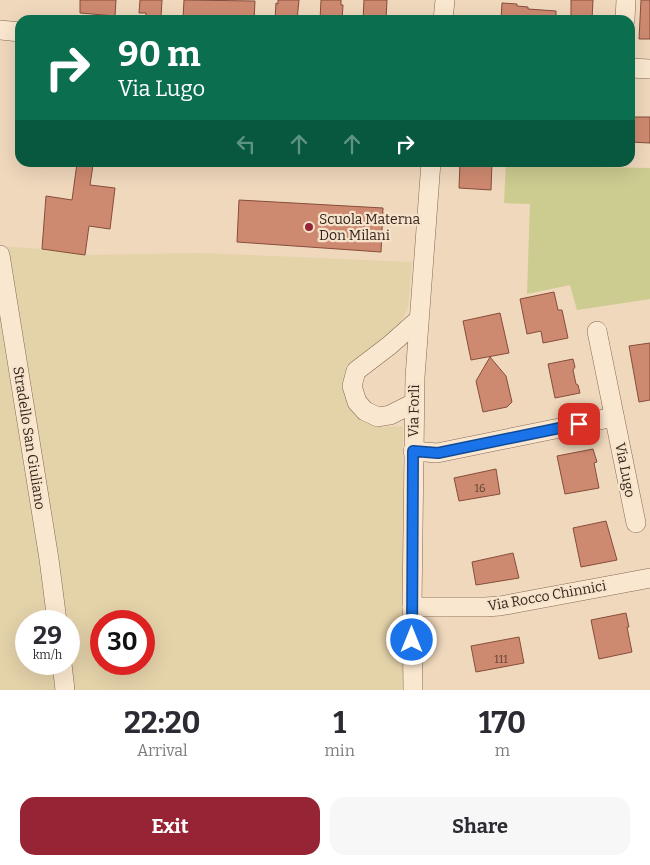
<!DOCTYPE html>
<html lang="en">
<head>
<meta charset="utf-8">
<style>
  :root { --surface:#fff; --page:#f7f7f7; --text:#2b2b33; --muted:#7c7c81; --accent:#972435 }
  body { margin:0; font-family:Bitter,serif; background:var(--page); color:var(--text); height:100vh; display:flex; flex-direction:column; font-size:19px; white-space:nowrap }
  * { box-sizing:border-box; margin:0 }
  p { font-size:16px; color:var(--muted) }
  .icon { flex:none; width:28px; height:28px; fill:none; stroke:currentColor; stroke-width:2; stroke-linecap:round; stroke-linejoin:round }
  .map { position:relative; height:690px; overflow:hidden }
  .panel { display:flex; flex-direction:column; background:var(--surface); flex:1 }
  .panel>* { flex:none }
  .hud { position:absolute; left:15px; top:15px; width:620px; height:152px; border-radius:15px; box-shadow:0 5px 20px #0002; background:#0b6e4f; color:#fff; overflow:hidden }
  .speed { position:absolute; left:15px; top:610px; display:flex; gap:10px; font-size:25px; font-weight:700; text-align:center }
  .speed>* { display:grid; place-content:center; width:65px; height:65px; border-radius:50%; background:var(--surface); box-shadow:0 5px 20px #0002; line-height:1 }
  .speed small { font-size:12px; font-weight:400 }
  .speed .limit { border:8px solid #d22; background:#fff; color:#111 }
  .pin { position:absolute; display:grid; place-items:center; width:42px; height:42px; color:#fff; margin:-21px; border-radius:10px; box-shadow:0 2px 8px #0006 }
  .me { position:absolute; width:55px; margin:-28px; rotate:0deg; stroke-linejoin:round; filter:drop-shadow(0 0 4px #0008) }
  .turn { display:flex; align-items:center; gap:18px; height:105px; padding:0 20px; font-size:22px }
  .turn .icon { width:65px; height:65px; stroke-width:2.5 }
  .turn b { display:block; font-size:35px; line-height:42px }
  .lanes { display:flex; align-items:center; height:48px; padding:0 20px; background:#0003; justify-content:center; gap:25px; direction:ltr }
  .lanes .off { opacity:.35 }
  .eta { display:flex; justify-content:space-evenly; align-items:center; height:85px; text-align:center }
  .eta b { font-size:30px; font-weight:700; line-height:35px }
  .primary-button { display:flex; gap:10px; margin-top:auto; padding:10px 20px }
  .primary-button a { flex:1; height:58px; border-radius:15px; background:var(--accent); color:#fff; font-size:20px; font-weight:700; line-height:58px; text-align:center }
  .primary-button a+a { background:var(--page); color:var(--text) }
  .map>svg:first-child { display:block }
  .farmland { fill:#e4d2a9; fill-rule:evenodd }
  .green { fill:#cccb90 }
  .building { fill:#ce8a70; stroke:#864d3a }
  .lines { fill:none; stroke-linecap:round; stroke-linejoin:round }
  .minor-casing { stroke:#866855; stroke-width:20 }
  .minor { stroke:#fae7cf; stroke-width:19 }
  .route-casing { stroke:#114b97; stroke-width:12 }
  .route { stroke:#1a73e8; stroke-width:9 }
  .poi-dot { fill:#972435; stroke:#f6e3cb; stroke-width:2 }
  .labels { text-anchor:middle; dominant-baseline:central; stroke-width:4.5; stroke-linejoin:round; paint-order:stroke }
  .number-label { font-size:11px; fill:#5b3d30 }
  .poi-label { font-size:14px; fill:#35231a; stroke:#f6e3cb; text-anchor:start }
  .street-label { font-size:14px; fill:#35231a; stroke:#f6e3cb }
</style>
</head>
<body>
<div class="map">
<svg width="650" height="690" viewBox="0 0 650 690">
  <rect width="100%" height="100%" fill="#efd8bc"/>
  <path class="farmland" d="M0 246 42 249 85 255 201 253 412 262 408 308 402 320 392 331 379 343 364 352 355 360 345 376 344 394 349 408 357 418 371 425 383 427 403 426 404 690H0ZM26 621H69V664H26ZM101 621H144V664H101Z"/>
  <path class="green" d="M594 163V167L650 168V299L577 310 570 285 527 294 530 204 504 203 506 163Z"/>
  <g class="building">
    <path d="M80 0H116L115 16 80 13Z"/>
    <path d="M140 0H162L161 17 146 16V13H139Z"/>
    <path d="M184 0 255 1 254 20 183 19Z"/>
    <path d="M278 0H299L297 20H275L276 3 278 4Z"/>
    <path d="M321 0H341V5H343L342 20H320Z"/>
    <path d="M364 0H387L386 20H363Z"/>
    <path d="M571 0H593L592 20H571Z"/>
    <path d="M641 0H650V39H639Z"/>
    <path d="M502 3 517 4V6L528 7V9L556 11V20H501Z"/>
    <path d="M634 117H650V143L630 142V118H634Z"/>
    <path d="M460 162H492L491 190 459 188Z"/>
    <path d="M77 163 93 165 90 185 115 188 110 229 89 226 85 255 42 249 46 196 72 200Z"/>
    <path d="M239 200 383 208 381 252 237 242Z"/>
    <path d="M554 292 558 310H562L568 338 543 343 541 331 527 334 520 299Z"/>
    <path d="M500 313 509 353 471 360 463 321Z"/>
    <path d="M650 343V400L639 402 629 346Z"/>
    <path d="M490 357 506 376 512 402 507 407 483 412 476 381Z"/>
    <path d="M573 359 575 367 573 370 576 384 578 385 580 393 555 398 548 364Z"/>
    <path d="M593 449 597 462 594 463 599 488 565 494 557 456Z"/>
    <path d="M496 469 500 494 459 501 454 478Z"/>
    <path d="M606 521 617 560 581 567 573 528Z"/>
    <path d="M513 553 519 578 476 585 472 562Z"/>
    <path d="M626 613 629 627H627L632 652 599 659 591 620Z"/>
    <path d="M519 637 524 663 476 672 471 646Z"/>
  </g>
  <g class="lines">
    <defs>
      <g id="minor">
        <path d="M443 20 445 0"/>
        <path d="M625 20 626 0"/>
        <path d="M0 30 20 32"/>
        <path d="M630 68 650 69"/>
        <path d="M0 255 49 559 57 621"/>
        <path d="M597 331 636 523"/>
        <path d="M414 403 390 415 378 417 365 411 357 402 352 386 356 371 390 345 418 320"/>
        <path d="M413 451 437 453 614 417"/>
        <path d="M412 607H485L500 606 650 578"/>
        <path d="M62 664 65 690"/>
        <path d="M413 690 412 607 415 377 431 162"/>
      </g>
    </defs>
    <use href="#minor" class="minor-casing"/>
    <use href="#minor" class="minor"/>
  </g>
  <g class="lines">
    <defs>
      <path id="route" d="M412 640 413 451 438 453 579 424"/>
    </defs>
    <use href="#route" class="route-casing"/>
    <use href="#route" class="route"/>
  </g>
  <circle class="poi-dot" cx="309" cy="227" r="5"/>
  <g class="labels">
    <g class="number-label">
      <text x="480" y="488">16</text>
      <text x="501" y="659">111</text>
    </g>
    <g class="poi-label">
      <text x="319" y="219">Scuola Materna<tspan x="319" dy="16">Don Milani</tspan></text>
    </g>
    <g class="street-label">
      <text transform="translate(414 411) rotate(-89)">Via Forlì</text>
      <text transform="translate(29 438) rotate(81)">Stradello San Giuliano</text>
      <text transform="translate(625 470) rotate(79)">Via Lugo</text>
      <text transform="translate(547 596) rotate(-10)">Via Rocco Chinnici</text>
    </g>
  </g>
</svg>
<div class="speed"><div>29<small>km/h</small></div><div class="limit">30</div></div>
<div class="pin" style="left:579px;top:424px;background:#d93025"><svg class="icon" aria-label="arrive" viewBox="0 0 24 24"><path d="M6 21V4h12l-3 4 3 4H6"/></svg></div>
<svg class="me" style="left:412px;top:640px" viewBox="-20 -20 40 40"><circle r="17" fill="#1a73e8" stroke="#fff" stroke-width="3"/><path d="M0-11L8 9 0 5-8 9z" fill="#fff"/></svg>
<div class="hud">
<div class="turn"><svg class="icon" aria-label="right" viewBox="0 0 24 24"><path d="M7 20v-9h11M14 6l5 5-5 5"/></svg><div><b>90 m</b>Via Lugo</div></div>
<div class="lanes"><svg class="icon off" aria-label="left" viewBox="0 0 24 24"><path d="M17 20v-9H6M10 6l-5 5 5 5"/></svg><svg class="icon off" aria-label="ahead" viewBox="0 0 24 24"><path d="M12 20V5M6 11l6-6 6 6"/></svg><svg class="icon off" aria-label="ahead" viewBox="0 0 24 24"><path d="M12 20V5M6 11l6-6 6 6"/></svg><svg class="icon" aria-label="right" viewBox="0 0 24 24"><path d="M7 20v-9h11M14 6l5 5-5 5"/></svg></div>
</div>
</div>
<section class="panel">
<div class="eta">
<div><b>22:20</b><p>Arrival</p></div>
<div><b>1</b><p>min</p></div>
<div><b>170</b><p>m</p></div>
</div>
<div class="primary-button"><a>Exit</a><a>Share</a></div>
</section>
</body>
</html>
